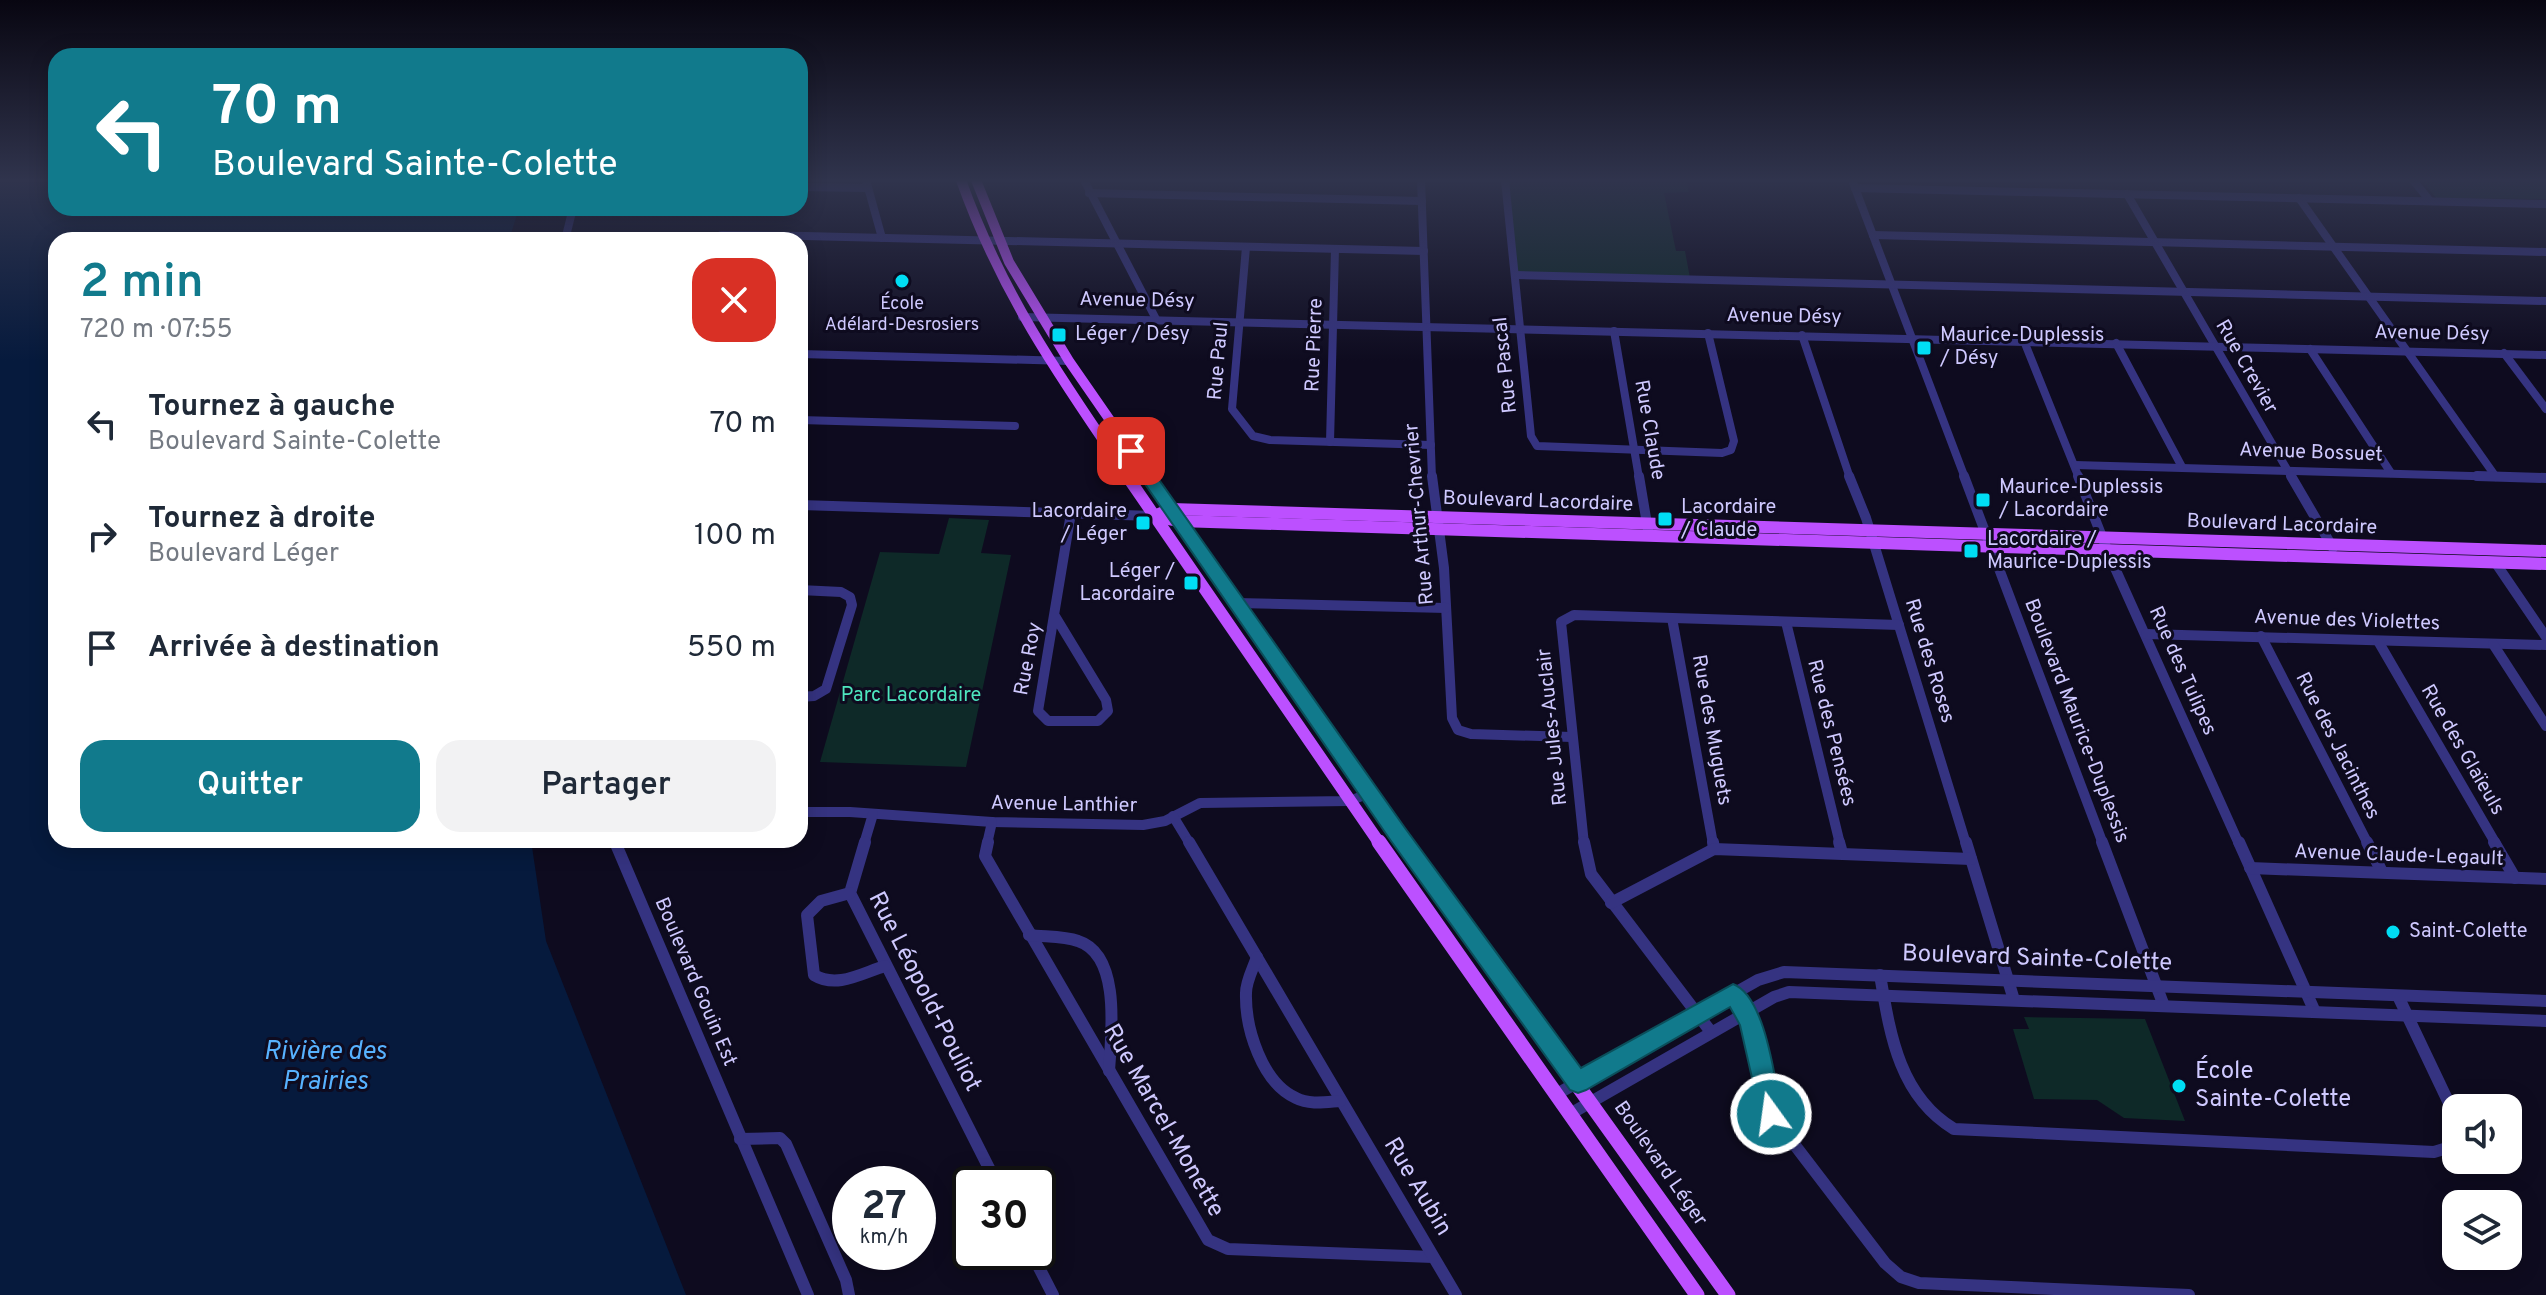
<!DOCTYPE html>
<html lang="fr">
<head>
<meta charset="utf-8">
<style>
  :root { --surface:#fff; --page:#f2f2f3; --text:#1f2937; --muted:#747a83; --accent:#117a8c }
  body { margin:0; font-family:Overpass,sans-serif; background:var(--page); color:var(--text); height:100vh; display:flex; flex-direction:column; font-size:30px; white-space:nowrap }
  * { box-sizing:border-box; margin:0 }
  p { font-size:26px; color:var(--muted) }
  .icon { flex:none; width:44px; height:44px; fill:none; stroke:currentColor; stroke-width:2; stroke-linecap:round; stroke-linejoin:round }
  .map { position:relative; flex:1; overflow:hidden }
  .details { position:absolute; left:48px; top:232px; width:760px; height:616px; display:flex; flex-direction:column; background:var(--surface); border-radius:24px; box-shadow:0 4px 20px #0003 }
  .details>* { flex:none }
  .banner { position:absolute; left:48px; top:48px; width:760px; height:168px; border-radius:24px; box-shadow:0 4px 20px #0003; background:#117a8c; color:#fff; overflow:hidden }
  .fabs { position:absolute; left:2442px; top:1094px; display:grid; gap:16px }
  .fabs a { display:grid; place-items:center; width:80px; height:80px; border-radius:16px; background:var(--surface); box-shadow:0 4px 20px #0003; font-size:40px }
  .speed { position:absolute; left:832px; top:1166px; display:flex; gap:16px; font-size:40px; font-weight:700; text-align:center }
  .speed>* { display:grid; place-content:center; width:104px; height:104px; border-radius:50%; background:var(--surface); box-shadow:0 4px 20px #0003; line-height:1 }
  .speed small { font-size:20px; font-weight:400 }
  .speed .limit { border:4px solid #111; border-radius:12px; background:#fff; color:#111 }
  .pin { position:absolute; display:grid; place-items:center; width:68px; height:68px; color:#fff; margin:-34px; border-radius:16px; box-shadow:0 4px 12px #0006 }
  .me { position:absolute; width:88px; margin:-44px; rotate:346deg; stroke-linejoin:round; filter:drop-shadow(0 0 6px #0008) }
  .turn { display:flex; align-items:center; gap:28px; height:168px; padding:0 32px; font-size:36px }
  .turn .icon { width:104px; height:104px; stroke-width:2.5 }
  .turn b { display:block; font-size:56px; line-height:68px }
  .round { display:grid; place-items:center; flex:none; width:84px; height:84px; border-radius:24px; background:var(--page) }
  .overview { display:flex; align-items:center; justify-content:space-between; height:136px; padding:0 32px }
  h1 { font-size:48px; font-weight:600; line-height:60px; color:var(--accent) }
  .action { display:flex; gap:16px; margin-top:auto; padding:16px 32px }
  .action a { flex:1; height:92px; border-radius:24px; background:var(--accent); color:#fff; font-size:32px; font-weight:600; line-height:92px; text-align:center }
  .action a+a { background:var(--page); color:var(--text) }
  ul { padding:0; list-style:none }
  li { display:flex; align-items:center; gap:24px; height:112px; padding:0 32px }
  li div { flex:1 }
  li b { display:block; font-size:30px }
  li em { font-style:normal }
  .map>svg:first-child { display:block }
  .green { fill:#0e2928 }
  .water { fill:#061a3d }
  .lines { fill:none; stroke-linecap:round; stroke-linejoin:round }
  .minor-far2 { stroke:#353381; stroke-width:8 }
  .minor-far1 { stroke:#353381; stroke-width:10 }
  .minor { stroke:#353381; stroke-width:12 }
  .major-far2 { stroke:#bc50ff; stroke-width:10 }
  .major-far1 { stroke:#bc50ff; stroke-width:12 }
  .major { stroke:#bc50ff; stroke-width:15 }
  .route { fill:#117a8c; stroke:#0b4f5b; stroke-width:2 }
  .poi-dot { fill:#00ddf4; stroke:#0e0b1f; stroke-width:3 }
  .labels { text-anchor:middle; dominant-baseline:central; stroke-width:6; stroke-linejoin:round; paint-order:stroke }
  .far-poi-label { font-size:18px; fill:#cfc9ff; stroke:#0e0b1f }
  .street-label { font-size:20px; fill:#cfc9ff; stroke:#0e0b1f }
  .poi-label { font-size:20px; fill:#cfc9ff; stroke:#0e0b1f; text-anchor:start }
  .park-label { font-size:20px; fill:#4ee6bf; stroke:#0e0b1f }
  .near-street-label { font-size:24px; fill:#cfc9ff; stroke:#0e0b1f }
  .near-poi-label { font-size:24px; fill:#cfc9ff; stroke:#0e0b1f; text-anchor:start }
  .near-water-label { font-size:26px; font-style:italic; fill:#57b2ff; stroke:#0e0b1f }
</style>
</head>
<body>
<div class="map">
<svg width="2546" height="1295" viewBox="0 0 2546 1295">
  <rect width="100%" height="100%" fill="#0e0b1f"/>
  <g class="green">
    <path d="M1505 180H1686L1689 192 1664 193 1676 251H1685L1690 278 1515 275Z"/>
    <path d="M2422 180H2546V199L2436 198Z"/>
    <path d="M949 518 989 520 981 553 1011 555 966 767 820 762 880 552 939 554Z"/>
    <path d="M2024 1017 2145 1019 2185 1121 2124 1118 2097 1100 2034 1099 2013 1029H2029Z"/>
  </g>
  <path class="water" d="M0 180H56V208H519L509 240H56V840H531L546 941 686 1295H0Z"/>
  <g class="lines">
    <g class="minor-far2">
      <path d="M866 180 882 238"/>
      <path d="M1084 180 1156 319"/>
      <path d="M1421 180 1432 478"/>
      <path d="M1505 180 1531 436 1537 446 1722 453 1731 450 1734 441 1708 333"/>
      <path d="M1852 180 1965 478"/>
      <path d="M2413 180 2430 201"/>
      <path d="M800 187 868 188"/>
      <path d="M1855 188 2546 204"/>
      <path d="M1089 193 1422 201"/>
      <path d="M2127 194 2292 478"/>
      <path d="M2299 198 2496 477"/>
      <path d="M621 208H660"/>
      <path d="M1873 235 2546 252"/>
      <path d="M565 240 573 208"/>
      <path d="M718 240 721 235 805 236 1424 251"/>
      <path d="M1246 247 1232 409 1253 436 1270 440 1431 445"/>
      <path d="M1515 275 2546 301"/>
      <path d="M1022 317 2546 355"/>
      <path d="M1614 331 1639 478"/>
      <path d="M1802 335 1850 478"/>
      <path d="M2024 341 2079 478"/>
      <path d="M2116 343 2182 467"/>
      <path d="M2310 349 2391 473"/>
      <path d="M2504 353 2546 409"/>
      <path d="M800 354 1069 361"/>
      <path d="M800 420 1015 426"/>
      <path d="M1330 442 1335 249"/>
      <path d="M2075 465 2546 478"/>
    </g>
    <g class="minor-far1">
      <path d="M1432 476 1444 568 1452 718 1458 730 1471 734 1572 737"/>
      <path d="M1639 476 1648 530"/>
      <path d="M1849 476 1866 518 1966 844"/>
      <path d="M1964 476 2103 844"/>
      <path d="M2078 476 2110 557 2239 844"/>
      <path d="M2291 476 2333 548"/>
      <path d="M2477 476 2546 478"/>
      <path d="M800 505 1154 516"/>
      <path d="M2495 562 2546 637"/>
      <path d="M800 590 841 592 850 597 852 605 826 689 814 696 800 697"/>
      <path d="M1236 603 1446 608"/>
      <path d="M1055 616 1106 700 1108 711 1098 721H1048L1038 711 1071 513"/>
      <path d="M1672 618 1713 844"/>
      <path d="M1786 622 1840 844"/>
      <path d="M2146 634 2546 645"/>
      <path d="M2261 636 2368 844"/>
      <path d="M2378 641 2496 844"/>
      <path d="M2493 644 2546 726"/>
      <path d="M800 812H850L992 822 1143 825 1165 821 1200 803 1350 801 1369 793"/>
      <path d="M1173 816 1190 844"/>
      <path d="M614 840 616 844"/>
      <path d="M864 844 873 814"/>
      <path d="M987 844 992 822"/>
      <path d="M1584 844 1561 622 1574 615 1899 625"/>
    </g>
    <g class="minor">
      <path d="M615 842 808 1295"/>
      <path d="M865 842 850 893 997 1184"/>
      <path d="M988 842 985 856 1208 1240 1228 1249 1433 1257"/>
      <path d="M1189 842 1456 1295"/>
      <path d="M1584 842 1591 874 1711 1032"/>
      <path d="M1713 842 1714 849"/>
      <path d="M1839 842 1842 853"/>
      <path d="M1966 842 2014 1000"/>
      <path d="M2102 842 2164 1006"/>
      <path d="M2239 842 2315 1012"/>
      <path d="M2367 842 2382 872"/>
      <path d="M2494 842 2515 878"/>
      <path d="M2250 868 2546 879"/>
      <path d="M850 893 821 901 807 915 814 975C837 989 862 973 885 966"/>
      <path d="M1611 903 1714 849 1971 859"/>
      <path d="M1029 935C1045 937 1064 936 1078 941 1122 955 1111 1037 1109 1071"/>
      <path d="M1257 957C1253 969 1246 981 1246 993 1245 1028 1262 1083 1296 1098 1309 1105 1326 1102 1340 1101"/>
      <path d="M1880 975C1890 1034 1899 1096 1954 1129L2434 1152 2447 1148 2456 1133"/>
      <path d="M1733 994 1747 1012 1771 1114 1885 1263 1901 1277 1919 1283 2189 1295"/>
      <path d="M2398 996 2456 1118"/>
      <path d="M1557 1094 1758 980 1784 972 2546 1001"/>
      <path d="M1570 1114 1774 997 1789 992 2546 1021"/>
      <path d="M740 1139 780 1138 786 1144 846 1280 849 1295"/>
      <path d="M1031 1252 1053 1295"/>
    </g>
    <g class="major-far2">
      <path d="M961 180C1002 295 1061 379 1129 478"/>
      <path d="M976 180 1009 262 1069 361 1150 478"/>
    </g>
    <g class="major-far1">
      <path d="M1127 476 1380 844"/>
      <path d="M1149 476 1405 844"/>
      <path d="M1154 516 1171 509 2546 551"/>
      <path d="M1154 516 1179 521 2546 564"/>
    </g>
    <g class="major">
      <path d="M1379 842 1697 1295"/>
      <path d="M1403 842 1728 1295"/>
    </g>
  </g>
  <linearGradient id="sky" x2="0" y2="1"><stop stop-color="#080611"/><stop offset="0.5" stop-color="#30344d"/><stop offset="1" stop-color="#30344d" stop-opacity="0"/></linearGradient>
  <rect width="2546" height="361" fill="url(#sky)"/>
  <path class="route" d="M1131 445 1136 447 1405 828 1581 1068 1733 984C1766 996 1775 1082 1782 1114L1779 1122 1771 1125 1762 1122 1740 1025 1730 1007 1586 1090 1578 1093 1570 1090 1391 841 1125 455V447Z"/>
  <g class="poi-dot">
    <circle cx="902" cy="281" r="8"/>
    <rect x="1051" y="327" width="16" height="16" rx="4"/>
    <rect x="1916" y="340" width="16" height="16" rx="4"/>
    <rect x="1975" y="492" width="16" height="16" rx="4"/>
    <rect x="1657" y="511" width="16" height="16" rx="4"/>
    <rect x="1135" y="515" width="16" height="16" rx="4"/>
    <rect x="1963" y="543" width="16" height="16" rx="4"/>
    <rect x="1183" y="575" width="16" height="16" rx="4"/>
    <circle cx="2393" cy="932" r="8"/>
    <circle cx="2179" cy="1086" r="8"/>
  </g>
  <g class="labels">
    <g class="far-poi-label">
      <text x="902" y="304">École<tspan x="902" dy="21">Adélard-Desrosiers</tspan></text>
    </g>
    <g class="street-label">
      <text transform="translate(1137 301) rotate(1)">Avenue Désy</text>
      <text transform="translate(1784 317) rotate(1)">Avenue Désy</text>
      <text transform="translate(2432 334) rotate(1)">Avenue Désy</text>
      <text transform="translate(1315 345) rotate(-88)">Rue Pierre</text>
      <text transform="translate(1219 361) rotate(-85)">Rue Paul</text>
      <text transform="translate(1506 365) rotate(-96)">Rue Pascal</text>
      <text transform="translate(2246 367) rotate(60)">Rue Crevier</text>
      <text transform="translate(1649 430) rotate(80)">Rue Claude</text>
      <text transform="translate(2311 453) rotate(2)">Avenue Bossuet</text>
      <text transform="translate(1538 502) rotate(2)">Boulevard Lacordaire</text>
      <text transform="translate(1420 514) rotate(-95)">Rue Arthur-Chevrier</text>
      <text transform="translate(2282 525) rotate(2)">Boulevard Lacordaire</text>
      <text transform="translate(2347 621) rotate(2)">Avenue des Violettes</text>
      <text transform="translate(1029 659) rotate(-79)">Rue Roy</text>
      <text transform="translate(1929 661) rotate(73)">Rue des Roses</text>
      <text transform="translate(2182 671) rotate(66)">Rue des Tulipes</text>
      <text transform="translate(2076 721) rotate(69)">Boulevard Maurice-Duplessis</text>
      <text transform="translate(1553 727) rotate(-96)">Rue Jules-Auclair</text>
      <text transform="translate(1711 730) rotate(80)">Rue des Muguets</text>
      <text transform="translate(1831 733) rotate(76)">Rue des Pensées</text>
      <text transform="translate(2337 746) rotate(63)">Rue des Jacinthes</text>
      <text transform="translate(2462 750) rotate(60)">Rue des Glaïeuls</text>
      <text transform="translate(1064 805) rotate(1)">Avenue Lanthier</text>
      <text transform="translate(2399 856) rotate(2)">Avenue Claude-Legault</text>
      <text transform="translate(695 982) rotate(67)">Boulevard Gouin Est</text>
      <text transform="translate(1660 1164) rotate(55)">Boulevard Léger</text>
    </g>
    <g class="poi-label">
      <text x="1075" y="335">Léger / Désy</text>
      <text x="1940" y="336">Maurice-Duplessis<tspan x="1940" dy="23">/ Désy</tspan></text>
      <text x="1999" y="488">Maurice-Duplessis<tspan x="1999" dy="23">/ Lacordaire</tspan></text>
      <text x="1681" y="508">Lacordaire<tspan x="1681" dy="23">/ Claude</tspan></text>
      <text x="1127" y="512" text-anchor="end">Lacordaire<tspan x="1127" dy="23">/ Léger</tspan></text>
      <text x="1987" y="540">Lacordaire /<tspan x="1987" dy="23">Maurice-Duplessis</tspan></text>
      <text x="1175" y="572" text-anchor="end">Léger /<tspan x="1175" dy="23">Lacordaire</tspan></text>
      <text x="2409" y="932">Saint-Colette</text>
    </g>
    <g class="park-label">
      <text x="911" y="696">Parc Lacordaire</text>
    </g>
    <g class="near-street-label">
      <text transform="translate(2037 959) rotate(2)">Boulevard Sainte-Colette</text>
      <text transform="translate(924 992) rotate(63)">Rue Léopold-Pouliot</text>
      <text transform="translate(1163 1121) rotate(60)">Rue Marcel-Monette</text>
      <text transform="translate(1417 1187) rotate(59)">Rue Aubin</text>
    </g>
    <g class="near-poi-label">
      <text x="2195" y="1072">École<tspan x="2195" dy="28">Sainte-Colette</tspan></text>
    </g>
    <g class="near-water-label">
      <text x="325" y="1052">Rivière des<tspan x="325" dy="30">Prairies</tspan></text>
    </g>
  </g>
</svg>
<div class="fabs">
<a><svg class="icon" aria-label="sound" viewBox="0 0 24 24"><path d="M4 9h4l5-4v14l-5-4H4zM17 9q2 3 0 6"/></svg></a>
<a><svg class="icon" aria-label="layers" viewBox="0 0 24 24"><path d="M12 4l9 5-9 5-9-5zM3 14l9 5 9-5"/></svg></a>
</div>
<div class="speed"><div>27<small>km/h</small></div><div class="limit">30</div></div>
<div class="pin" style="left:1131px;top:451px;background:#d93025"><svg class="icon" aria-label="arrive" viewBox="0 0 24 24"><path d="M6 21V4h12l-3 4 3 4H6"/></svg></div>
<svg class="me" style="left:1771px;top:1114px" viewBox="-20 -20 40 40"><circle r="17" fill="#117a8c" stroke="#fff" stroke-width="3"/><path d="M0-11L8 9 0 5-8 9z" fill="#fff"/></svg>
<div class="banner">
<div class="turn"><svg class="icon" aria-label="left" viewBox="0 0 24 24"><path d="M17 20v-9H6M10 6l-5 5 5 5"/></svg><div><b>70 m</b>Boulevard Sainte-Colette</div></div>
</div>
<section class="details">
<div class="overview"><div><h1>2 min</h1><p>720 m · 07:55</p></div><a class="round" style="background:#d93025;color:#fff"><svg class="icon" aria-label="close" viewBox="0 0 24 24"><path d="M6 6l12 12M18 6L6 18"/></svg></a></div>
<ul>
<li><svg class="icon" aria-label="left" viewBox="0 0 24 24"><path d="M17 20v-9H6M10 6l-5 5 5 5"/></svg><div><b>Tournez à gauche</b><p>Boulevard Sainte-Colette</p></div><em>70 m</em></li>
<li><svg class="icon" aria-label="right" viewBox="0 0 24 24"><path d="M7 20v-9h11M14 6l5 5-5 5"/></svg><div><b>Tournez à droite</b><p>Boulevard Léger</p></div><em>100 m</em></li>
<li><svg class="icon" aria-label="arrive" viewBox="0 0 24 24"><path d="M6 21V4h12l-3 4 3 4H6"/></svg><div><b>Arrivée à destination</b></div><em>550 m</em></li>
</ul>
<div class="action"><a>Quitter</a><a>Partager</a></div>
</section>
</div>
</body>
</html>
